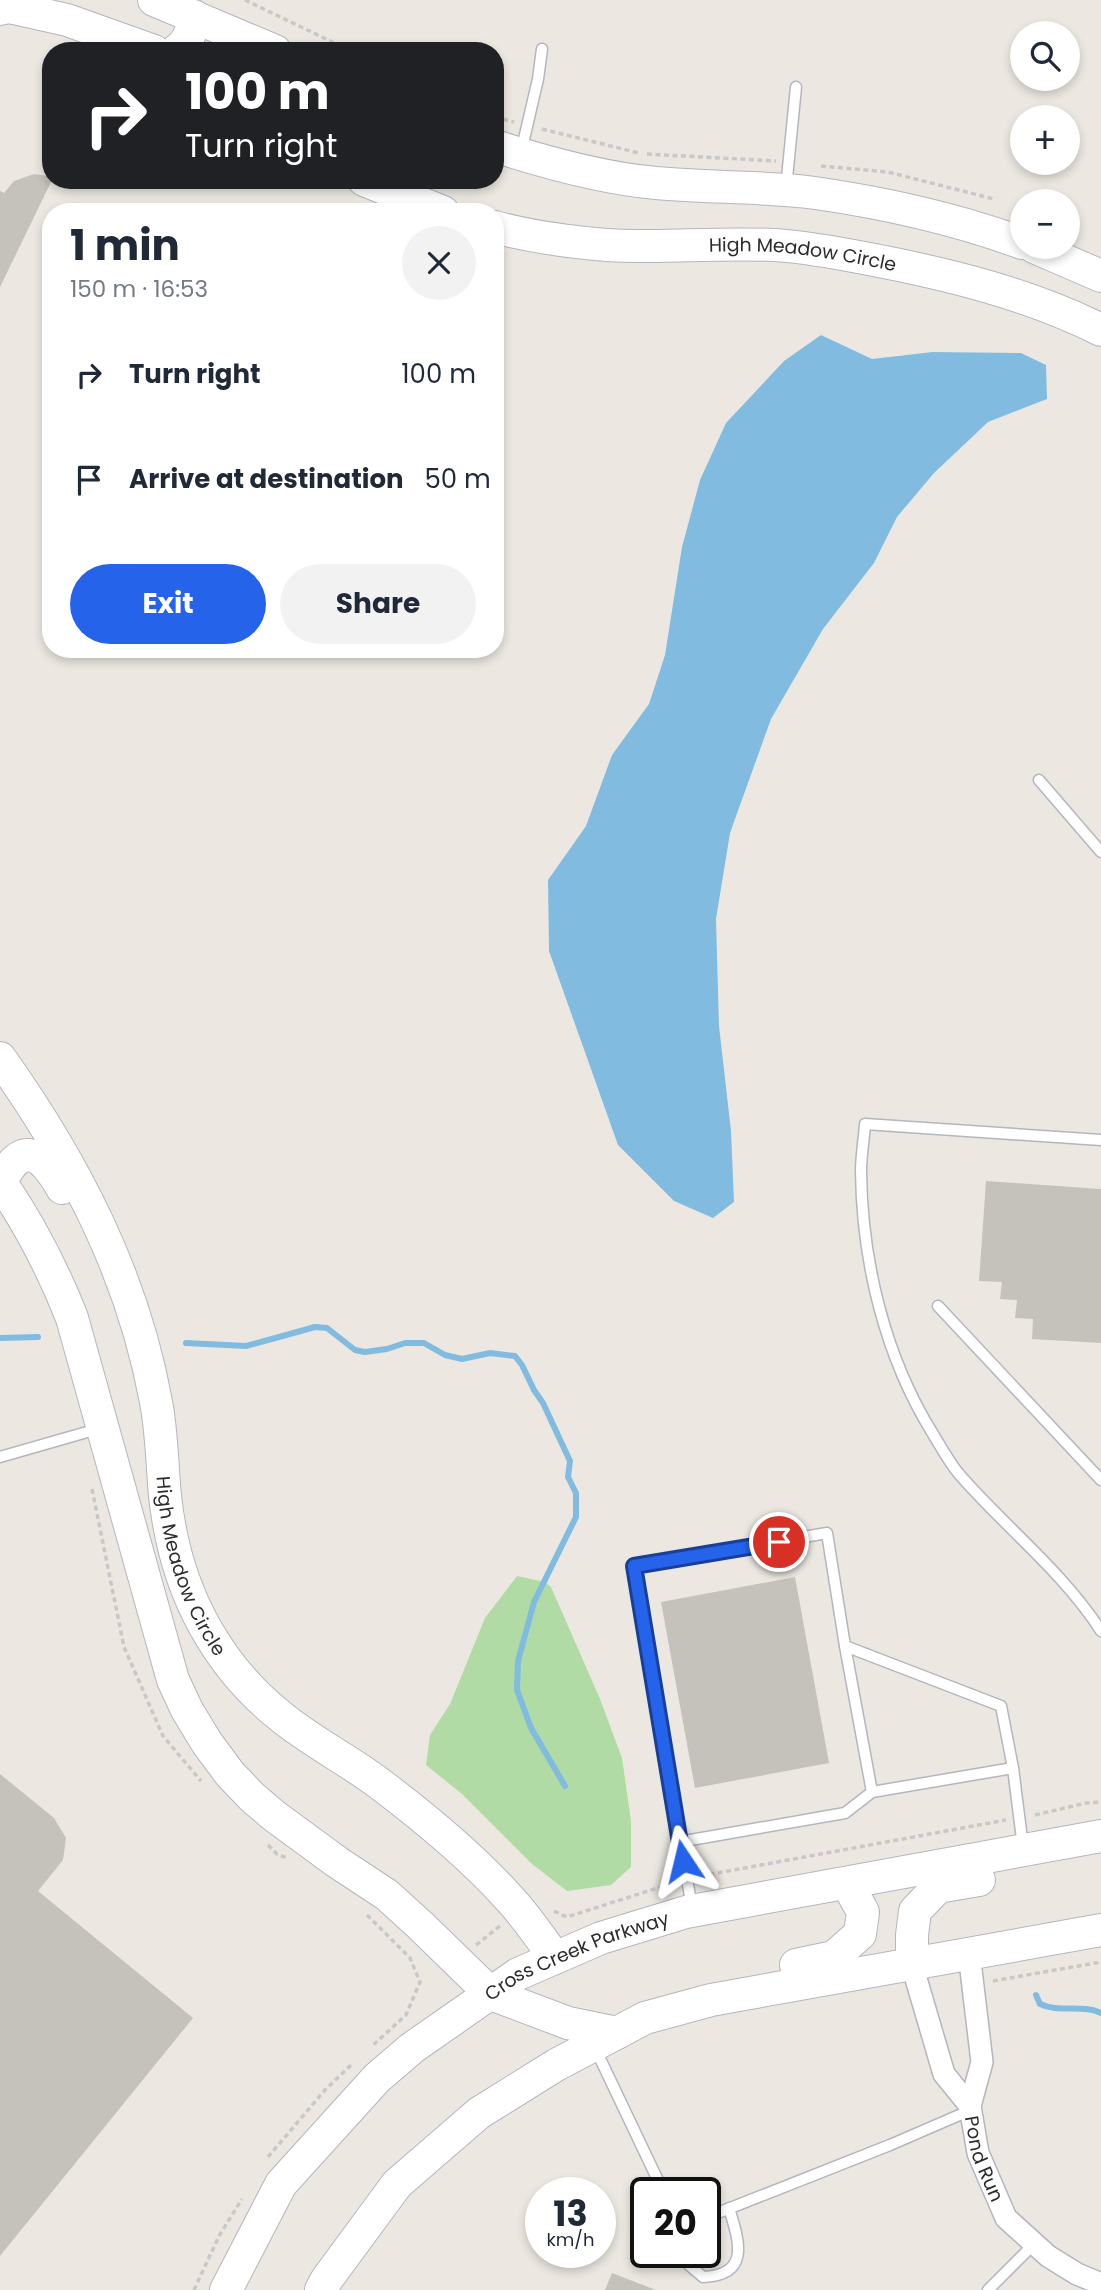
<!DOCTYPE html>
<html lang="en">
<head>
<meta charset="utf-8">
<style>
  :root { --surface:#fff; --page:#f2f2f3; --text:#1f2937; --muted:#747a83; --accent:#2563eb }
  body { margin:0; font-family:Poppins,sans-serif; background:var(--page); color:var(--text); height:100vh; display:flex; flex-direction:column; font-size:26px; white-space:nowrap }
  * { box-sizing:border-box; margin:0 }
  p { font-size:23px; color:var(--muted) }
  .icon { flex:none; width:38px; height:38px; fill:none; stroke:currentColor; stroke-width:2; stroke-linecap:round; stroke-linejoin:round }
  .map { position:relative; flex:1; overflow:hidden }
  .details { position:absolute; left:42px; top:203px; width:462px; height:455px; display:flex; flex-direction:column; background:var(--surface); border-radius:28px; box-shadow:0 4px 10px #0003 }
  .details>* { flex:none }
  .top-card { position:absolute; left:42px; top:42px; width:462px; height:147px; border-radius:28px; box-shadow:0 4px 10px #0003; background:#202124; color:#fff; overflow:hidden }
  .fabs { position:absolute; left:1010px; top:21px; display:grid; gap:14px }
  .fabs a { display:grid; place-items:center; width:70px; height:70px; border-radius:50%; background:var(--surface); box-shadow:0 4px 10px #0003; font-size:35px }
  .speed { position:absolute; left:525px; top:2177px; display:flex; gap:14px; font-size:35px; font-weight:700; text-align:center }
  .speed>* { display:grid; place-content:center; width:91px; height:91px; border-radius:50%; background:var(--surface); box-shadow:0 4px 10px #0003; line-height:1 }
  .speed small { font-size:18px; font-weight:400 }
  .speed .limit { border:4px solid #111; border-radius:10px; background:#fff; color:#111 }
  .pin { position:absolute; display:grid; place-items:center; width:60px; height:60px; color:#fff; margin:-30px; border:4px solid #fff; border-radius:50%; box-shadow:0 2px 7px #0007 }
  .me { position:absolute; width:77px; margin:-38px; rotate:350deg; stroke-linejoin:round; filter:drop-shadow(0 0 5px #0008) }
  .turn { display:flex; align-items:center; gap:24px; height:147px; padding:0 28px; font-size:32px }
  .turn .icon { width:91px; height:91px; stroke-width:2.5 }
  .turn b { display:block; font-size:49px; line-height:60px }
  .round { display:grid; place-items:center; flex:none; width:74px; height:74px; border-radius:37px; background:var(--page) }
  .summary { display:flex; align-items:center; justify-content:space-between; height:119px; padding:0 28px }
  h1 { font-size:42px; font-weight:700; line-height:52px }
  .cta { display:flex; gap:14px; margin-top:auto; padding:14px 28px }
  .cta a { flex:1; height:80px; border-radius:42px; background:var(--accent); color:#fff; font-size:28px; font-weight:700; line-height:80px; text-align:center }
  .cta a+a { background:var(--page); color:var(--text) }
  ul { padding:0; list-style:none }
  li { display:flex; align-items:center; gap:21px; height:105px; padding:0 28px }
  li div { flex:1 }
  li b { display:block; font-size:26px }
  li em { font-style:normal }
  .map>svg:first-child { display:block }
  .green { fill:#b1dba4 }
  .water { fill:#81bce0 }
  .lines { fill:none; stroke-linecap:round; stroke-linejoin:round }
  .stream { stroke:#81bce0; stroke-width:6 }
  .building { fill:#c5c2bc }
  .lane-casing { stroke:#b4b5be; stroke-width:13 }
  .street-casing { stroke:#b4b5be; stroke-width:24 }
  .secondary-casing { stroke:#b4b5be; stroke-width:34 }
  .path { stroke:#c8c8c8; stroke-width:3.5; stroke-dasharray:5 3.5; stroke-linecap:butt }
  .lane { stroke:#fff; stroke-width:10 }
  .street { stroke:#fff; stroke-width:21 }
  .secondary { stroke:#fff; stroke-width:32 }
  .route-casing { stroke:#184099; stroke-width:18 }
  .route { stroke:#2563eb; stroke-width:12 }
  .labels { text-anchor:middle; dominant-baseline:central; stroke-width:5; stroke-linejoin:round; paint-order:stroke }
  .street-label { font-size:19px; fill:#2c2c2c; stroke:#fff }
</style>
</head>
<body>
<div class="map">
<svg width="1101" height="2290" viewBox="0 0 1101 2290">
  <rect width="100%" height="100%" fill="#ece8e1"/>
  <path class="green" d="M517 1576 545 1582 551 1587 600 1699 622 1758 631 1821V1867L611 1885 567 1891 532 1864 462 1794 426 1765 430 1735 450 1704 485 1618Z"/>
  <path class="water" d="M821 335 872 359 933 352 1021 353 1046 365 1047 399 988 422 934 473 897 517 874 563 823 629 771 719 730 833 716 919 719 1026 731 1131 734 1202 713 1218 674 1201 618 1145 549 951 548 880 586 826 612 755 649 704 665 655 682 547 700 480 726 423 784 361Z"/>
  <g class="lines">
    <g class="stream">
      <path d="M0 1338 38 1337"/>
      <path d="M186 1343 246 1346 315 1327 327 1328 355 1350 365 1352 387 1349 405 1343H424L445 1355 462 1359 490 1353 515 1356 522 1365 534 1390 543 1403 570 1461 568 1477 576 1493V1517L534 1602 518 1661 517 1690 531 1728 565 1786"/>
      <path d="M1036 1995 1040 2004C1059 2013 1082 2004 1101 2013"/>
    </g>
  </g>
  <g class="building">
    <path d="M34 174 48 176 52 180 0 287V191L4 193 14 181Z"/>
    <path d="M986 1181 1101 1189V1343L1032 1339 1033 1319 1015 1318 1017 1300 1000 1299 1002 1282 979 1281Z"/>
    <path d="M795 1577 829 1763 695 1788 661 1602Z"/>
    <path d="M0 1774 54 1818 66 1838 63 1860 38 1891 193 2018 0 2256Z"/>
    <path d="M612 2273 656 2290H605Z"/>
  </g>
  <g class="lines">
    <defs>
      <g id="lane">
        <path d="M521 152 538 79 542 49"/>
        <path d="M786 188 796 87"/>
        <path d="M1039 780 1101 852"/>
        <path d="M1101 1140 865 1124C864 1139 861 1156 861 1171 862 1262 885 1357 933 1434 941 1447 949 1462 959 1474 1005 1527 1063 1572 1101 1631"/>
        <path d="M938 1306 1101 1480"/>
        <path d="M0 1457 101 1428"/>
        <path d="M845 1646 872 1792"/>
        <path d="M679 1842 845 1813 872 1792 1013 1768"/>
        <path d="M692 1908 634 1566 827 1533 845 1646 1001 1706 1013 1768 1023 1847"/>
        <path d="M595 2048 664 2193"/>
        <path d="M705 2218 890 2145 971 2110"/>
        <path d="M683 2252 689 2265 703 2277C751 2275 739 2241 729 2208"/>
        <path d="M988 2290 1034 2244"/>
      </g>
      <g id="street">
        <path id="s1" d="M969 1953 982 2062 970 2106 978 2153 1006 2218 1048 2256 1077 2274 1101 2284"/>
        <path d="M912 1965 944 2074 970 2106"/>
      </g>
      <g id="secondary">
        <path d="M154 0 275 51"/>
        <path d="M0 9 9 7 67 20 154 51"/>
        <path d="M176 51C189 42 192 31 194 16"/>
        <path d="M495 146C547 163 601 178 656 183 709 188 762 186 815 193 885 203 956 219 1022 243"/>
        <path d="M364 180 443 212"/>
        <path id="s2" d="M495 227C534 238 596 246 637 246 683 246 729 243 775 245 806 247 838 253 869 259 948 274 1029 294 1101 330"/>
        <path d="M1034 247 1101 276"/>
        <path id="s3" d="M0 1058C74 1162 133 1275 156 1402 162 1433 162 1464 165 1496 170 1542 182 1586 205 1627 224 1661 249 1691 279 1715 310 1741 347 1759 380 1784 425 1818 470 1855 508 1897 526 1916 540 1937 555 1958"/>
        <path d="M0 1181C29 1224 53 1269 72 1318L173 1680 187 1710 207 1743 230 1774 252 1797 273 1815 337 1862 387 1895 420 1925 491 1994 568 2023 617 2033"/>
        <path d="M1 1182C22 1138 43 1154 62 1188"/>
        <path d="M796 1965 834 1957 860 1934 863 1912 847 1883"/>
        <path d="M912 1965V1935L915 1911 938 1887 979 1880"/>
        <path id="s4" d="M226 2290 281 2184 377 2078 412 2048 518 1974 601 1938 686 1912 1101 1836"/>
        <path d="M321 2290 327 2279 397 2184 479 2113 556 2065 645 2018 711 2000 1101 1930"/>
      </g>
    </defs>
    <use href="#lane" class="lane-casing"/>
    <use href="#street" class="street-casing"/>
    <use href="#secondary" class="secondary-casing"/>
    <g class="path">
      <path d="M245 0 351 51"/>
      <path d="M495 117 514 122"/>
      <path d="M542 129 639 153"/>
      <path d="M647 154 776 161"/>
      <path d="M821 166 888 172 994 199"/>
      <path d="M92 1489 124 1647 163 1736 201 1781"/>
      <path d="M1035 1815 1086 1803 1101 1802"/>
      <path d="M268 1845 277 1854 287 1858"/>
      <path d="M701 1876 1006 1820"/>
      <path d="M554 1911 567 1917 673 1883"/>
      <path d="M367 1915 410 1958 420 1982 406 2015 371 2047"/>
      <path d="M476 1945 500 1926"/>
      <path d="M993 1981 1101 1962"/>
      <path d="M268 2157 325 2090 352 2064"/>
      <path d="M194 2290 219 2236 242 2199"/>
    </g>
    <use href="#lane" class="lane"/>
    <use href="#street" class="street"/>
    <use href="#secondary" class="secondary"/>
  </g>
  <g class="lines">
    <defs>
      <path id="route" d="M683 1861 634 1566 779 1542"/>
    </defs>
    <use href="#route" class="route-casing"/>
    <use href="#route" class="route"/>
  </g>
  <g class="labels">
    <g class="street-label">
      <text stroke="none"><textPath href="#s2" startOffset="310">High Meadow Circle</textPath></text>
      <text stroke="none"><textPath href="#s3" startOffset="550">High Meadow Circle</textPath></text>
      <text stroke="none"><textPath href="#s4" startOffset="499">Cross Creek Parkway</textPath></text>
      <text stroke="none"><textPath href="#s1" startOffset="210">Pond Run</textPath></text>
    </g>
  </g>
</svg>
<div class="fabs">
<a><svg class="icon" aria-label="search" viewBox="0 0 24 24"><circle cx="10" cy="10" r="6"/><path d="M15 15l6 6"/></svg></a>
<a>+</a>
<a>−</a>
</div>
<div class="speed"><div>13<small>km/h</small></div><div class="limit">20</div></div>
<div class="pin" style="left:779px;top:1542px;background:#d93025"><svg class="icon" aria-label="arrive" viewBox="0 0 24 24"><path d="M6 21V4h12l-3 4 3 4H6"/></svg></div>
<svg class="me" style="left:683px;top:1861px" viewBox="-20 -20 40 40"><path d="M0-17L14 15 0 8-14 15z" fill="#2563eb" stroke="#fff" stroke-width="4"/></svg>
<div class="top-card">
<div class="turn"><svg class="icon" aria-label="right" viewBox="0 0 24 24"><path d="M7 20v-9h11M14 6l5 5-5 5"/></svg><div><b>100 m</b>Turn right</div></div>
</div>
<section class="details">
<div class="summary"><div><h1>1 min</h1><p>150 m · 16:53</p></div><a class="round"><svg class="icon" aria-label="close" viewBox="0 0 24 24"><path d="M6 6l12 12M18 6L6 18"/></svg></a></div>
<ul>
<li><svg class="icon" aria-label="right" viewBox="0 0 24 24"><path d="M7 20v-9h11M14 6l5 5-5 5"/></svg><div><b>Turn right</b></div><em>100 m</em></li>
<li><svg class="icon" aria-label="arrive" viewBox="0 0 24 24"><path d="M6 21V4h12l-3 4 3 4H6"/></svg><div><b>Arrive at destination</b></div><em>50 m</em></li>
</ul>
<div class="cta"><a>Exit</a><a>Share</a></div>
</section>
</div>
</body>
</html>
